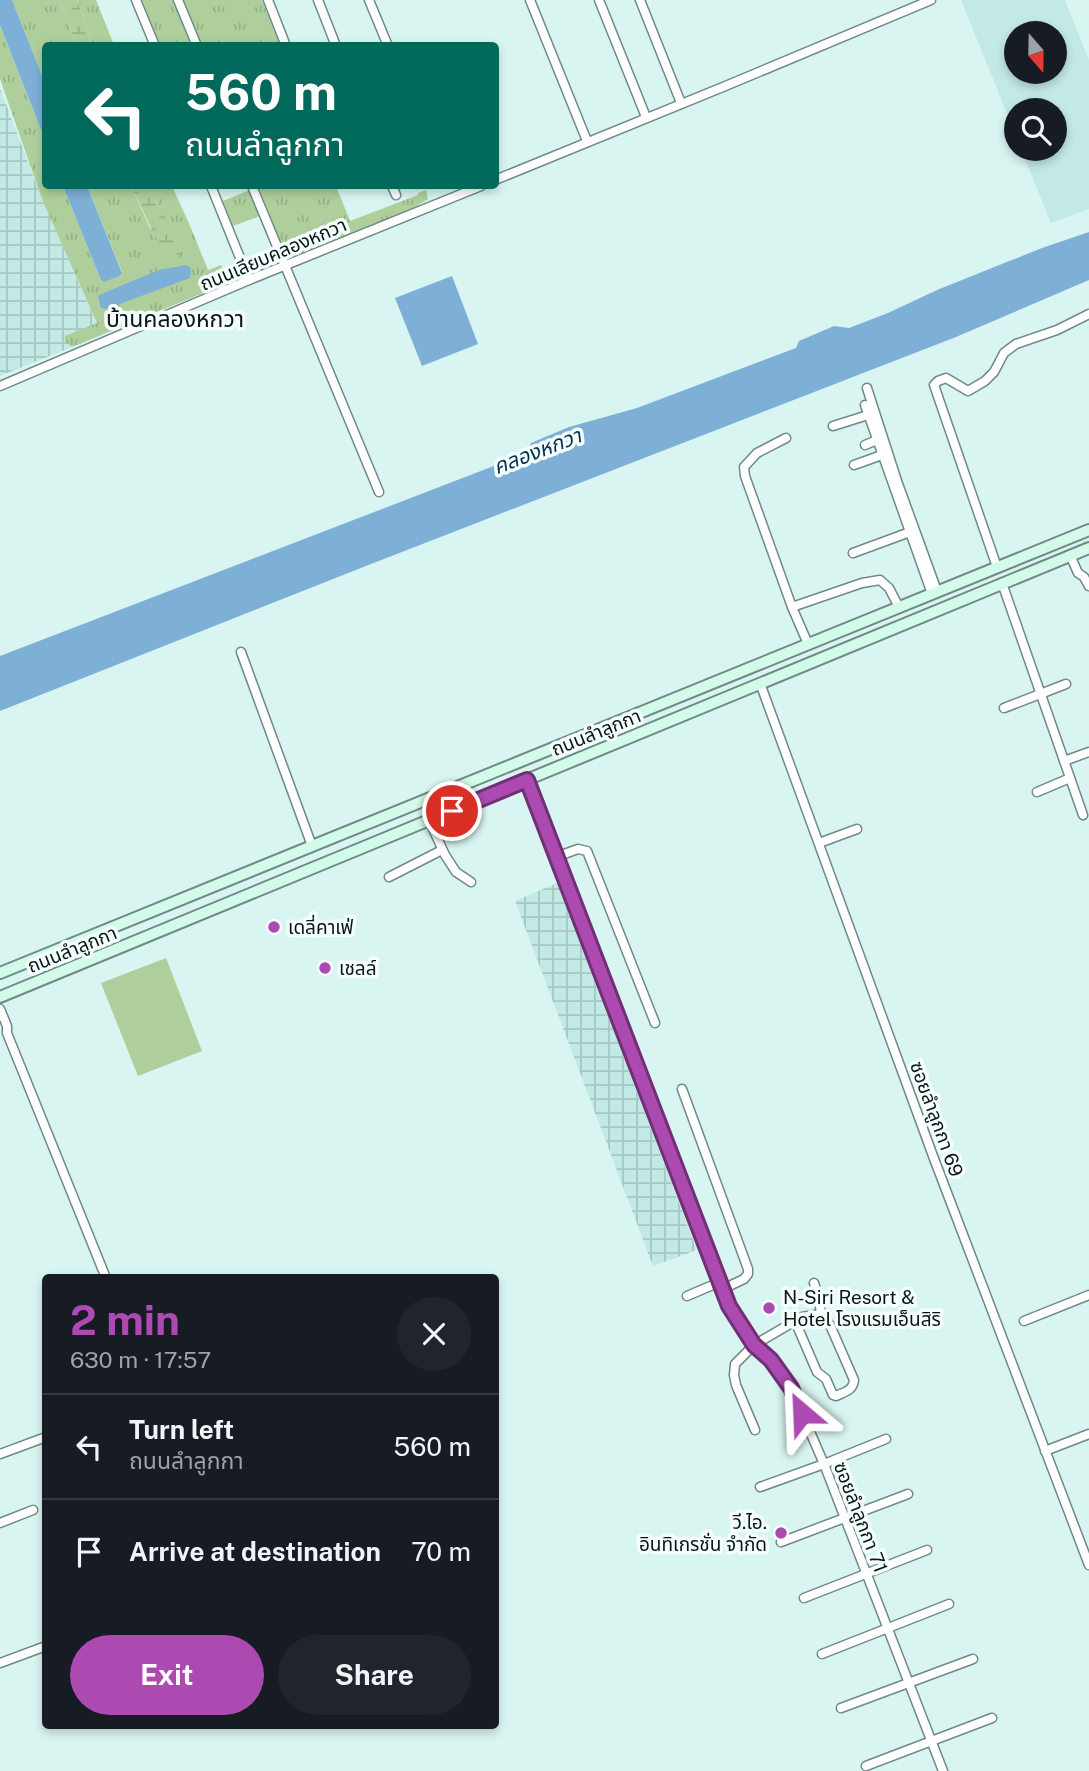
<!DOCTYPE html>
<html lang="en">
<head>
<meta charset="utf-8">
<style>
  :root { --surface:#171b24; --page:#20242c; --text:#f1f3f6; --muted:#9ea1a6; --line:#363941; --accent:#ac4ab2 }
  body { margin:0; font-family:"Public Sans","Noto Sans Thai",sans-serif; background:var(--page); color:var(--text); height:100vh; display:flex; flex-direction:column; font-size:26px; white-space:nowrap }
  * { box-sizing:border-box; margin:0 }
  p { font-size:23px; color:var(--muted) }
  .icon { flex:none; width:38px; height:38px; fill:none; stroke:currentColor; stroke-width:2; stroke-linecap:round; stroke-linejoin:round }
  .map { position:relative; flex:1; overflow:hidden }
  .side { position:absolute; left:42px; top:1274px; width:457px; height:455px; display:flex; flex-direction:column; background:var(--surface); border-radius:7px; box-shadow:0 4px 10px #0003 }
  .side>* { flex:none }
  .hud { position:absolute; left:42px; top:42px; width:457px; height:147px; border-radius:7px; box-shadow:0 4px 10px #0003; background:#00695c; color:#fff; overflow:hidden }
  .needle { width:46px; rotate:160deg }
  .tools { position:absolute; left:1004px; top:21px; display:grid; gap:14px }
  .tools a { display:grid; place-items:center; width:63px; height:63px; border-radius:50%; background:var(--surface); box-shadow:0 4px 10px #0003; font-size:35px }
  .pin { position:absolute; display:grid; place-items:center; width:60px; height:60px; color:#fff; margin:-30px; border:4px solid #fff; border-radius:50%; box-shadow:0 2px 7px #0007 }
  .me { position:absolute; width:77px; margin:-38px; rotate:334deg; stroke-linejoin:round; filter:drop-shadow(0 0 5px #0008) }
  .turn { display:flex; align-items:center; gap:24px; height:147px; padding:0 28px; font-size:32px }
  .turn .icon { width:91px; height:91px; stroke-width:2.5 }
  .turn b { display:block; font-size:49px; line-height:60px }
  .round { display:grid; place-items:center; flex:none; width:74px; height:74px; border-radius:37px; background:var(--page) }
  .summary { display:flex; align-items:center; justify-content:space-between; height:119px; padding:0 28px }
  h1 { font-size:42px; font-weight:700; line-height:52px; color:var(--accent) }
  .primary-button { display:flex; gap:14px; margin-top:auto; padding:14px 28px }
  .primary-button a { flex:1; height:80px; border-radius:42px; background:var(--accent); color:#fff; font-size:28px; font-weight:700; line-height:80px; text-align:center }
  .primary-button a+a { background:var(--page); color:var(--text) }
  ul { padding:0; list-style:none }
  li { display:flex; align-items:center; gap:21px; height:105px; padding:0 28px; border-top:2px solid var(--line) }
  li div { flex:1 }
  li b { display:block; font-size:26px }
  li em { font-style:normal }
  .map>svg:first-child { display:block }
  .built { fill:#c3e9e5; fill-rule:evenodd }
  .industrial { fill:url(#industrial-grid) }
  .grass { fill:url(#grass-tufts) }
  .wetland { fill:url(#wetland-marsh) }
  .pitch { fill:#aecf9c }
  .water { fill:#7eafd7 }
  .lines { fill:none; stroke-linecap:round; stroke-linejoin:round }
  .minor-casing { stroke:#708987; stroke-width:11 }
  .secondary-casing { stroke:#708987; stroke-width:14 }
  .minor { stroke:#fff; stroke-width:8 }
  .secondary { stroke:#d2fbe9; stroke-width:10 }
  .route-casing { stroke:#703074; stroke-width:18 }
  .route { stroke:#ac4ab2; stroke-width:12 }
  .poi-dot { fill:#ac4ab2; stroke:#f3fefd; stroke-width:2.5 }
  .labels { text-anchor:middle; dominant-baseline:central; stroke-width:7; stroke-linejoin:round; paint-order:stroke }
  .street-label { font-size:19px; fill:#0b1514; stroke:#f3fefd }
  .poi-label { font-size:19px; fill:#0b1514; stroke:#f3fefd; text-anchor:start }
  .water-label { font-size:21px; font-style:italic; fill:#0a314c; stroke:#f3fefd }
  .quarter-label { font-size:23px; fill:#0b1514; stroke:#f3fefd }
</style>
</head>
<body>
<div class="map">
<svg width="1089" height="1771" viewBox="0 0 1089 1771">
  <defs>
    <pattern id="industrial-grid" width="8" height="8" patternUnits="userSpaceOnUse" patternTransform="scale(1.75)"><rect width="8" height="8" fill="#c3e9e5"/><path d="M0 4h8M4 0v8" fill="none" stroke="#a6c7c4"/></pattern>
    <pattern id="grass-tufts" width="24" height="20" patternUnits="userSpaceOnUse" patternTransform="scale(1.75)"><rect width="24" height="20" fill="#aecf9c"/><path d="M3 7l-1-3M5 7V3M7 7l1-3M15 17l-1-3M17 17v-4M19 17l1-3" fill="none" stroke="#94b186"/></pattern>
    <pattern id="wetland-marsh" width="20" height="14" patternUnits="userSpaceOnUse" patternTransform="scale(1.75)"><rect width="20" height="14" fill="#aecf9c"/><path d="M1 5h8M5 5V1M11 12h8M15 12V8" fill="none" stroke="#94b186"/></pattern>
  </defs>
  <rect width="100%" height="100%" fill="#d9f5f2"/>
  <path class="built" d="M961 0H1065L1089 60V209L1051 223 1021 149H1055V110H1017V138ZM1017 33H1055V72H1017Z"/>
  <g class="industrial">
    <path d="M0 88 43 202 102 335 0 376Z"/>
    <path d="M557 883 697 1250 653 1266 515 901Z"/>
  </g>
  <g class="grass">
    <path d="M12 0H60L76 45 46 46 45 83Z"/>
    <path d="M77 0H96L114 45H93Z"/>
    <path d="M142 0H174L193 45H160Z"/>
    <path d="M183 0H262L280 45H201Z"/>
    <path d="M0 25 45 140 46 186H63L101 280 122 272 87 186H131L150 228 181 252 150 186H172L191 228 208 270 221 265 226 276 218 280 220 286 72 347 65 341V336L97 323 43 202 0 79Z"/>
    <path d="M258 186H336L350 221 418 195V193L426 190 428 199 412 209 288 259 287 257Z"/>
    <path d="M250 190 260 216 233 226 223 201Z"/>
  </g>
  <g class="wetland">
    <path d="M60 0H77L93 45H76Z"/>
    <path d="M131 186H150L180 247 181 252 179 257 166 259Z"/>
  </g>
  <path class="pitch" d="M166 958 202 1051 138 1076 101 983Z"/>
  <g class="water">
    <path d="M0 0H12L45 83V140L0 25Z"/>
    <path d="M63 186H87L122 273 119 276 104 282 101 280Z"/>
    <path d="M1089 232V280L956 337 371 564 0 711V656L525 454 531 443 569 427 637 408 796 348 799 341 834 326 849 328 888 313 937 290 1042 248Z"/>
    <path d="M186 265 190 267 191 274 190 278 106 309 101 308 98 296 106 292 159 270Z"/>
    <path d="M452 276 478 344 422 366 395 298Z"/>
  </g>
  <g class="lines">
    <defs>
      <g id="minor">
        <path d="M136 0 155 46"/>
        <path d="M178 0 197 46"/>
        <path d="M268 0 286 46"/>
        <path d="M318 0 336 46"/>
        <path d="M369 0 388 46"/>
        <path d="M530 0 587 141"/>
        <path d="M599 0 646 117"/>
        <path d="M640 0 681 103"/>
        <path d="M495 180 723 87 931 0"/>
        <path d="M211 186 249 280"/>
        <path d="M252 186 379 492"/>
        <path d="M392 186 396 195"/>
        <path d="M0 386 249 280 481 186"/>
        <path d="M867 388 897 481 937 591"/>
        <path d="M865 405 932 594"/>
        <path d="M833 426 868 415"/>
        <path d="M786 438 757 453 744 467 745 476 792 607 862 583 880 580 889 588 899 607"/>
        <path d="M865 445 877 440"/>
        <path d="M854 465 882 455"/>
        <path d="M853 553 910 532"/>
        <path d="M1070 555 1078 573 1084 577 1089 586"/>
        <path d="M997 567 934 385 938 381 946 378 968 391 985 381 994 372 1004 353 1016 344 1057 330 1089 314"/>
        <path d="M1002 583 1083 815"/>
        <path d="M792 607 808 644"/>
        <path d="M241 652 312 846"/>
        <path d="M760 683 933 1156 1089 1565"/>
        <path d="M1004 708 1066 684"/>
        <path d="M1064 761 1089 752"/>
        <path d="M527 780 729 1306 754 1345 771 1360 791 1388 824 1464 943 1771"/>
        <path d="M1037 792 1070 778"/>
        <path d="M429 820 445 855 456 872 471 882"/>
        <path d="M819 843 857 829"/>
        <path d="M556 857 578 849 587 851 655 1023"/>
        <path d="M389 877 442 850"/>
        <path d="M0 1009 7 1026V1033L106 1278"/>
        <path d="M682 1089 748 1269V1274L744 1279 723 1289"/>
        <path d="M814 1283 819 1299 821 1314"/>
        <path d="M687 1296 720 1282"/>
        <path d="M1024 1321 1089 1295"/>
        <path d="M755 1430 736 1385 734 1375 735 1364 754 1345 795 1321 802 1317 821 1314 830 1325 854 1380C853 1391 844 1392 836 1396L833 1395 826 1379 817 1372 795 1321"/>
        <path d="M1045 1451 1089 1434"/>
        <path d="M0 1454 46 1437"/>
        <path d="M760 1487 824 1464 886 1439"/>
        <path d="M0 1523 33 1510"/>
        <path d="M781 1542 908 1494"/>
        <path d="M804 1598 927 1550"/>
        <path d="M822 1654 949 1604"/>
        <path d="M0 1663 46 1646"/>
        <path d="M841 1708 973 1659"/>
        <path d="M866 1766 992 1718"/>
      </g>
      <g id="secondary">
        <path d="M0 973 1089 530"/>
        <path d="M0 997 1089 548"/>
      </g>
    </defs>
    <use href="#minor" class="minor-casing"/>
    <use href="#secondary" class="secondary-casing"/>
    <use href="#minor" class="minor"/>
    <use href="#secondary" class="secondary"/>
  </g>
  <g class="lines">
    <defs>
      <path id="route" d="M452 811 527 780 729 1306 754 1345 771 1360 791 1388 802 1413"/>
    </defs>
    <use href="#route" class="route-casing"/>
    <use href="#route" class="route"/>
  </g>
  <g class="poi-dot">
    <circle cx="274" cy="927" r="7"/>
    <circle cx="325" cy="968" r="7"/>
    <circle cx="769" cy="1308" r="7"/>
    <circle cx="781" cy="1533" r="7"/>
  </g>
  <g class="labels">
    <g class="street-label">
      <text transform="translate(273 254) rotate(-23)">ถนนเลียบคลองหกวา</text>
      <text transform="translate(596 732) rotate(-22)">ถนนลำลูกกา</text>
      <text transform="translate(72 949) rotate(-22)">ถนนลำลูกกา</text>
      <text transform="translate(937 1119) rotate(70)">ซอยลำลูกกา 69</text>
      <text transform="translate(861 1517) rotate(69)">ซอยลำลูกกา 71</text>
    </g>
    <g class="poi-label">
      <text x="288" y="927">เดลี่คาเฟ่</text>
      <text x="339" y="968">เชลล์</text>
      <text x="783" y="1297">N-Siri Resort &amp;<tspan x="783" dy="22">Hotel โรงแรมเอ็นสิริ</tspan></text>
      <text x="767" y="1522" text-anchor="end">วี.ไอ.<tspan x="767" dy="22">อินทิเกรชั่น จำกัด</tspan></text>
    </g>
    <g class="water-label">
      <text transform="translate(537 451) rotate(-21)">คลองหกวา</text>
    </g>
    <g class="quarter-label">
      <text x="175" y="318">บ้านคลองหกวา</text>
    </g>
  </g>
</svg>
<div class="tools">
<a><svg class="needle" viewBox="-14 -14 28 28"><path d="M0-13l5 13h-10z" fill="#e53935"/><path d="M0 13l5-13h-10z" fill="#9ea1a6"/></svg></a>
<a><svg class="icon" aria-label="search" viewBox="0 0 24 24"><circle cx="10" cy="10" r="6"/><path d="M15 15l6 6"/></svg></a>
</div>
<div class="pin" style="left:452px;top:811px;background:#d93025"><svg class="icon" aria-label="arrive" viewBox="0 0 24 24"><path d="M6 21V4h12l-3 4 3 4H6"/></svg></div>
<svg class="me" style="left:802px;top:1413px" viewBox="-20 -20 40 40"><path d="M0-17L14 15 0 8-14 15z" fill="#ac4ab2" stroke="#fff" stroke-width="4"/></svg>
<div class="hud">
<div class="turn"><svg class="icon" aria-label="left" viewBox="0 0 24 24"><path d="M17 20v-9H6M10 6l-5 5 5 5"/></svg><div><b>560 m</b>ถนนลำลูกกา</div></div>
</div>
<section class="side">
<div class="summary"><div><h1>2 min</h1><p>630 m · 17:57</p></div><a class="round"><svg class="icon" aria-label="close" viewBox="0 0 24 24"><path d="M6 6l12 12M18 6L6 18"/></svg></a></div>
<ul>
<li><svg class="icon" aria-label="left" viewBox="0 0 24 24"><path d="M17 20v-9H6M10 6l-5 5 5 5"/></svg><div><b>Turn left</b><p>ถนนลำลูกกา</p></div><em>560 m</em></li>
<li><svg class="icon" aria-label="arrive" viewBox="0 0 24 24"><path d="M6 21V4h12l-3 4 3 4H6"/></svg><div><b>Arrive at destination</b></div><em>70 m</em></li>
</ul>
<div class="primary-button"><a>Exit</a><a>Share</a></div>
</section>
</div>
</body>
</html>
